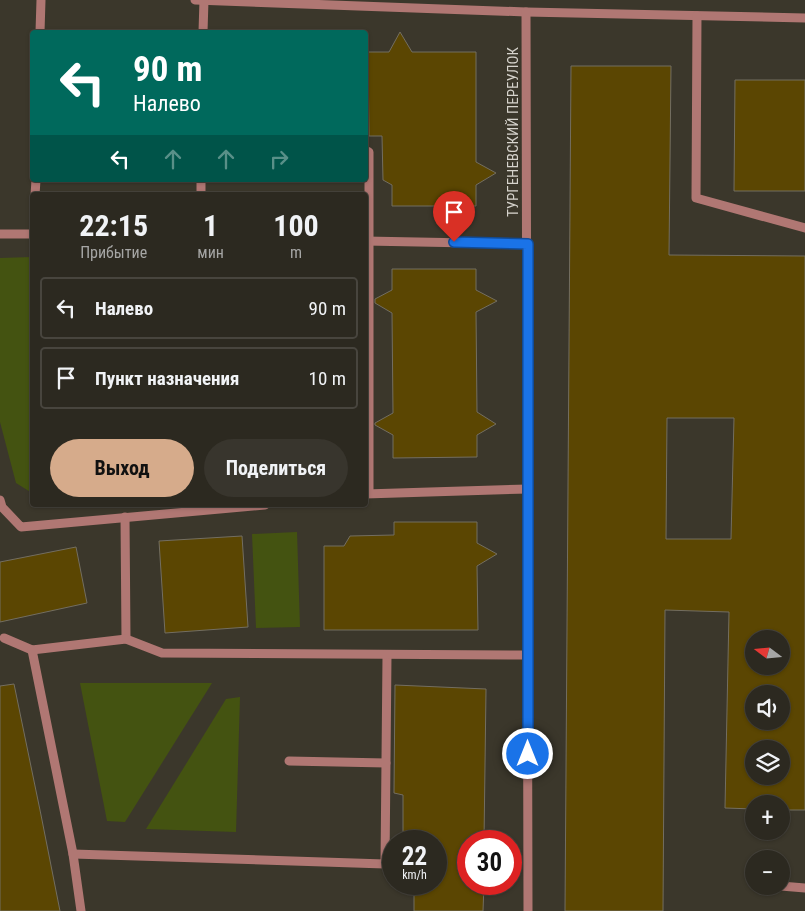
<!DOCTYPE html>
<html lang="ru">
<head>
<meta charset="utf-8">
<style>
  :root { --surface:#2c2920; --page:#38352d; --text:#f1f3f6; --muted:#a6a6a5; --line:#48453e; --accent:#d6ab8b }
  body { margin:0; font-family:"Roboto Condensed",sans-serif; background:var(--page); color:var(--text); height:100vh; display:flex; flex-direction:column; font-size:19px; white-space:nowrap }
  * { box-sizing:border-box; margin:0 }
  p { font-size:16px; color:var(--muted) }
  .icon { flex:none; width:28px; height:28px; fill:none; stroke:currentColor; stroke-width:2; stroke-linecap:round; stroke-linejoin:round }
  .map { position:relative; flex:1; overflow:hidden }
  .side { position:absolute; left:30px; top:192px; width:338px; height:315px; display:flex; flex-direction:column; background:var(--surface); border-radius:5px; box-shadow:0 1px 4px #0004,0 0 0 1px var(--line) }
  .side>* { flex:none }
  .hud { position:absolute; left:30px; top:30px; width:338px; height:152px; border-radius:5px; box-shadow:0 1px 4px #0004,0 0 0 1px var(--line); background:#00695c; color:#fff; overflow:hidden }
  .needle { width:32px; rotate:286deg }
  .tools { position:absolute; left:745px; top:630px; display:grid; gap:10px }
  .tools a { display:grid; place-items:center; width:45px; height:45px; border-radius:50%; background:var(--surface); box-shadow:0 1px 4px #0004,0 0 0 1px var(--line); font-size:25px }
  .speed { position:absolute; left:382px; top:830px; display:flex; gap:10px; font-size:25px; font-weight:700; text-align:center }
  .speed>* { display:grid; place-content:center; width:65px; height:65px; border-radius:50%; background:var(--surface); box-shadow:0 1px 4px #0004,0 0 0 1px var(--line); line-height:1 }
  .speed small { font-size:12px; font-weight:400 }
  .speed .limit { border:8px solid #d22; background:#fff; color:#111 }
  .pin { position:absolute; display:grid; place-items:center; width:42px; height:42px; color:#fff; margin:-51px -21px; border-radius:50% 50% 50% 0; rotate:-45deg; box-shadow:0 0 5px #0007 }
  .pin .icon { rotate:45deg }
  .me { position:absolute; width:55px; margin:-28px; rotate:0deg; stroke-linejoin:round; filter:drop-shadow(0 0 4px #0008) }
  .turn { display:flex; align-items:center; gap:18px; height:105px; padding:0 20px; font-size:22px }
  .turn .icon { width:65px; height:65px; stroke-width:2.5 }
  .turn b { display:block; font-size:35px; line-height:42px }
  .lanes { display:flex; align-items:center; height:48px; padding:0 20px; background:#0003; justify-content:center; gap:25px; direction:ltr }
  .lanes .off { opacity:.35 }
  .eta { display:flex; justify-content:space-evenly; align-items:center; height:85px; text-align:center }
  .eta b { font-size:30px; font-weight:700; line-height:35px }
  .primary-button { display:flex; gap:10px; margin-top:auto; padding:10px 20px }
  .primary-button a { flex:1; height:58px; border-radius:30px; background:var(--accent); color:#111; font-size:20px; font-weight:700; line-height:58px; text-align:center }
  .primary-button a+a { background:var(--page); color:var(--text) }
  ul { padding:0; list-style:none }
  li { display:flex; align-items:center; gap:15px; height:62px; margin:0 10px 8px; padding:0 10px; border:2px solid var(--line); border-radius:5px }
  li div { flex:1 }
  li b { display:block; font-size:19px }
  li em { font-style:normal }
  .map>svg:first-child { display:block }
  .green { fill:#445311 }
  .building { fill:#5b4602; stroke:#736e61; fill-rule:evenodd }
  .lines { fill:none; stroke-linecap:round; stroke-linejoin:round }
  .minor { stroke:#b07773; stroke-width:9 }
  .route-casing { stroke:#114b97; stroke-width:12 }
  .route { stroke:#1a73e8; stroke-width:9 }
  .labels { text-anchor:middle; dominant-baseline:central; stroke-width:5; stroke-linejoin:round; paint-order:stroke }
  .street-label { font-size:15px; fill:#d6d3cc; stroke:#3b372b }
</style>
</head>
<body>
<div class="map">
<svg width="805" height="911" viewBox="0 0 805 911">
  <rect width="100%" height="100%" fill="#3b372b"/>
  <g class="green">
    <path d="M32 257V493L16 483 0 422V258Z"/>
    <path d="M297 532 300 627 256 628 252 534Z"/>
    <path d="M80 683H212L125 822 107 821Z"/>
    <path d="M240 697 236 832 146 829 226 699Z"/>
  </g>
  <g class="building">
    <path d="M400 32 412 52H476V162L496 173 476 185V206H392V185L383 180 382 136H369L368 52H389Z"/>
    <path d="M571 66H671L669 255 805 256V810H781V804H754V809L725 808 729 612 665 610 663 911H565ZM667 418H734L731 539H666ZM754 639H781V666H754ZM754 694H781V721H754ZM754 749H781V776H754Z"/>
    <path d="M735 80H805V191H734Z"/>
    <path d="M392 269H476V290L497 301 476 312 477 412 496 424 477 435V457L393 458V435L375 425V423L393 413 392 313 375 303V299L392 290Z"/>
    <path d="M394 522H477V543L497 554 477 566 478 630H324V546H344L350 536 394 535Z"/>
    <path d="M242 536 248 627 165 633 159 541Z"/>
    <path d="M76 547 87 603 0 622V562Z"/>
    <path d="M14 684 41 815 60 911H0V686Z"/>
    <path d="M395 685 486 689 484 841H469V884H484L483 911H414V884H436V841H403V795L394 793Z"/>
  </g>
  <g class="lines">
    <g class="minor">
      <path d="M195 0 526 12 805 18"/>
      <path d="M526 12 528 911"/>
      <path d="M697 16 696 198 805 228"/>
      <path d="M40 32 41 0"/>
      <path d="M203 32 204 0"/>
      <path d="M365 150 369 152V493"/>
      <path d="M35 195 36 180"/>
      <path d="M201 195V180"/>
      <path d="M0 234H32"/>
      <path d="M365 241 528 244"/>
      <path d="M365 494 528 489"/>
      <path d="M0 500 2 507 21 527 265 505"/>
      <path d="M125 517 126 639"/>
      <path d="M4 638 32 650"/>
      <path d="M289 761 386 763"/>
      <path d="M73 854 385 864 387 656"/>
      <path d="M781 886 805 888"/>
      <path d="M81 911 73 854 32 650 126 639 162 653 528 655"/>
    </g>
  </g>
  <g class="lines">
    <defs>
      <path id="route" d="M454 242 528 244V754"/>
    </defs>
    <use href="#route" class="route-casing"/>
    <use href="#route" class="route"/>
  </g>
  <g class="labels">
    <g class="street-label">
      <text transform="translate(513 132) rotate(-90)">ТУРГЕНЕВСКИЙ ПЕРЕУЛОК</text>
    </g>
  </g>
</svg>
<div class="tools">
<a><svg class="needle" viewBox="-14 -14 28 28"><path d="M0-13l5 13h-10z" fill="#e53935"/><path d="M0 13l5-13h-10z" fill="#a6a6a5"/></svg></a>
<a><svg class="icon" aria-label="sound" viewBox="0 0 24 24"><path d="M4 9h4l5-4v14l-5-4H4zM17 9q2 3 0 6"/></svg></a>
<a><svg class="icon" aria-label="layers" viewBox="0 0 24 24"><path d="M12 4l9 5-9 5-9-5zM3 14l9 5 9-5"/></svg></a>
<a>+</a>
<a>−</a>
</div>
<div class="speed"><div>22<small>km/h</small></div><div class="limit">30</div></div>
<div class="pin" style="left:454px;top:242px;background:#d93025"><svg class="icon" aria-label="arrive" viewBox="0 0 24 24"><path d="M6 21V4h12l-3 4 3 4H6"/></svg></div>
<svg class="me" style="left:528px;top:754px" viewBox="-20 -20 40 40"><circle r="17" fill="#1a73e8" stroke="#fff" stroke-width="3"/><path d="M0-11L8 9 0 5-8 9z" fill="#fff"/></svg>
<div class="hud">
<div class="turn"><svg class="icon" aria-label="left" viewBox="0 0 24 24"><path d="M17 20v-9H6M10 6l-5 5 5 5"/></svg><div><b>90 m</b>Налево</div></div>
<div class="lanes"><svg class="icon" aria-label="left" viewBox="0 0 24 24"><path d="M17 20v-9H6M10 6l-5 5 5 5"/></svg><svg class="icon off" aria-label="ahead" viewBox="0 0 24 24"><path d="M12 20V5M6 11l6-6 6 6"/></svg><svg class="icon off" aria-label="ahead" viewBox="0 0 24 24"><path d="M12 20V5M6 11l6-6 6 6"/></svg><svg class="icon off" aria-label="right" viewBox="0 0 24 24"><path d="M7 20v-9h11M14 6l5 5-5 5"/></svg></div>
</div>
<section class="side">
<div class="eta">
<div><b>22:15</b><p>Прибытие</p></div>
<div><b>1</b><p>мин</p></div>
<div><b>100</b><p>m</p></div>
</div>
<ul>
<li><svg class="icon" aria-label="left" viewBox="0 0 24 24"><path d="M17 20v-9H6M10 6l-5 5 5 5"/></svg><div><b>Налево</b></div><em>90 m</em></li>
<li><svg class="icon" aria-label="arrive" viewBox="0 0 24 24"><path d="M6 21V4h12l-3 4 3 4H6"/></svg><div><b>Пункт назначения</b></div><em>10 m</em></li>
</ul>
<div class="primary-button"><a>Выход</a><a>Поделиться</a></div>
</section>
</div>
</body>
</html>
